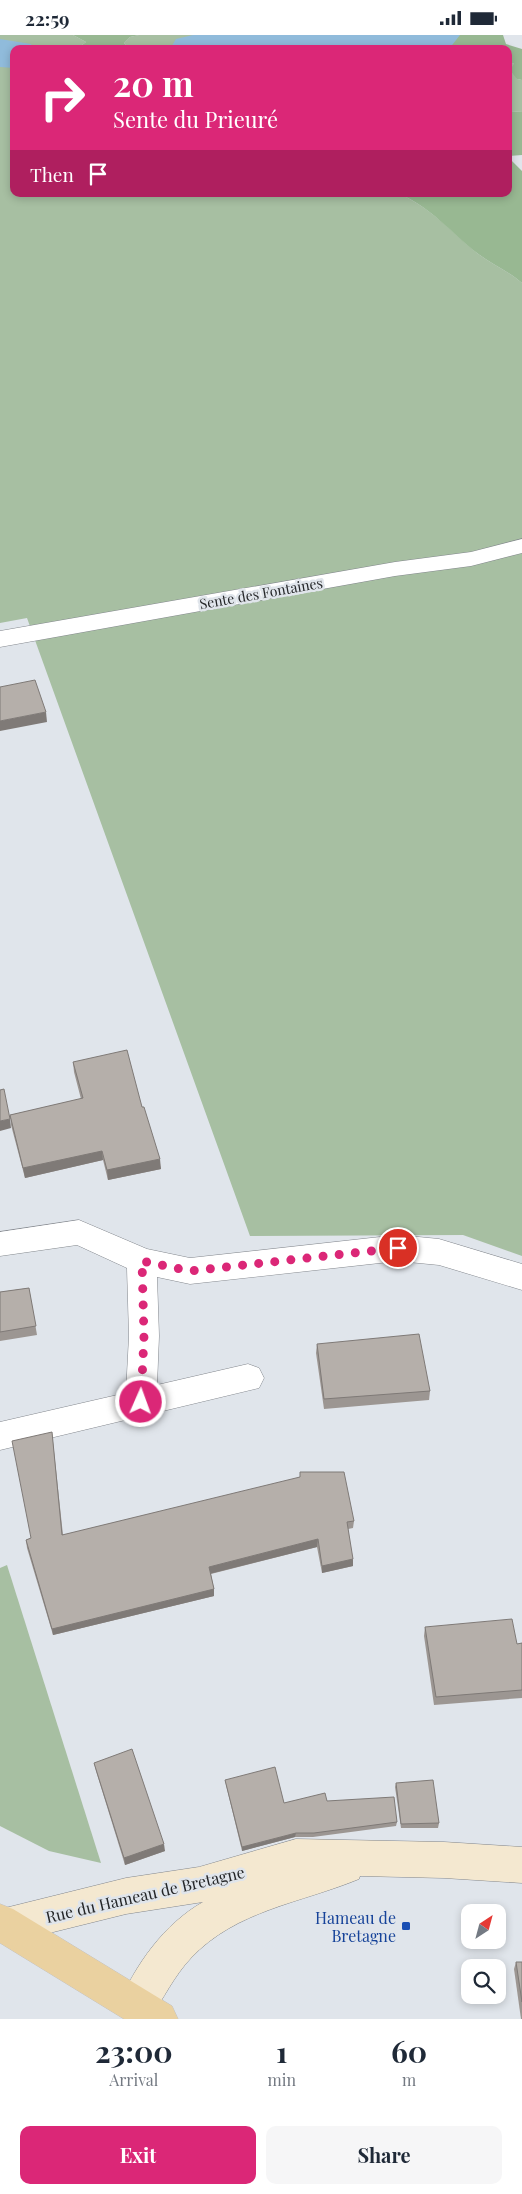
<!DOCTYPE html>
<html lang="en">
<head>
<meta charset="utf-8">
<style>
  :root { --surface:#fff; --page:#f6f6f7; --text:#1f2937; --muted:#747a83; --accent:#db2777 }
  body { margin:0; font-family:"Playfair Display",serif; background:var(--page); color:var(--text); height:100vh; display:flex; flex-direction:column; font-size:19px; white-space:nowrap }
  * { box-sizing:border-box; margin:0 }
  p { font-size:16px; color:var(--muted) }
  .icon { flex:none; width:28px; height:28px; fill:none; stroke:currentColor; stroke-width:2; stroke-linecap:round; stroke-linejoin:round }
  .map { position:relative; height:1984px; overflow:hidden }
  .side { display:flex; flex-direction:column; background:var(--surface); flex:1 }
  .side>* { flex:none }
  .banner { position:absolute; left:10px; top:10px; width:502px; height:152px; border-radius:10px; box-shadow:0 2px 8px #0003; background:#db2777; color:#fff; overflow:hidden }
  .needle { width:32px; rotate:36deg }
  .fabs { position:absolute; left:461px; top:1869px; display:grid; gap:10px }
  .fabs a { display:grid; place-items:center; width:45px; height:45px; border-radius:10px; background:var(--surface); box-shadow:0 2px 8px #0003; font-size:25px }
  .pin { position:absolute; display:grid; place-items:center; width:42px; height:42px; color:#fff; margin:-21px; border:2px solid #fff; border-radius:50%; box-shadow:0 1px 5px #0007 }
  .me { position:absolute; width:55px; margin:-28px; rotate:2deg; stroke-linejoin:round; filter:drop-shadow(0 0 4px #0008) }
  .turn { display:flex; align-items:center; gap:18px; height:105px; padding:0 20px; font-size:22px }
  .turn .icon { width:65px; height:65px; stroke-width:2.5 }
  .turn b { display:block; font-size:35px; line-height:42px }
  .then { display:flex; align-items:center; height:48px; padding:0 20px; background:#0003; gap:10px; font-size:19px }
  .eta { display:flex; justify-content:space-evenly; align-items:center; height:85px; text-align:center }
  .eta b { font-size:30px; font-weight:700; line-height:35px }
  .action { display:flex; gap:10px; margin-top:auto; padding:10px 20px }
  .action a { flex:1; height:58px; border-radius:10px; background:var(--accent); color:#fff; font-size:20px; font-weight:700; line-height:58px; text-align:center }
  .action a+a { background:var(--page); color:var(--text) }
  .status { display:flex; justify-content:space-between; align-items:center; height:35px; padding:0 25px; background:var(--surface); direction:ltr }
  .status svg { height:14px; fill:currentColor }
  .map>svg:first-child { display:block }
  .green { fill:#a7bfa2 }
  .forest { fill:#98b892 }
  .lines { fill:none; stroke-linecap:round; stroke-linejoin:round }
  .river { fill:#90bbdb; fill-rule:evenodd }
  .street-casing { stroke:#83878d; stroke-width:1 }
  .secondary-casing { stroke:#83878d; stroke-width:1 }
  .primary-casing { stroke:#c2c2c3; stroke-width:1 }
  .street { fill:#fff; fill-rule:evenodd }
  .secondary { fill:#f4e8d0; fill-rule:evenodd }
  .primary { fill:#ead1a0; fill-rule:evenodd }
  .wall { fill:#9c9692 }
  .shaded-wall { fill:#7f7a77 }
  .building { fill:#b5afaa; stroke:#7f7a77 }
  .route { stroke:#db2777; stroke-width:9; stroke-dasharray:0 16.2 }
  .transit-dot { fill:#1a4fb4; stroke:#e0e5eb; stroke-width:2 }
  .labels { text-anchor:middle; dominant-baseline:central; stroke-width:5; stroke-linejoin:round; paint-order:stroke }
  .street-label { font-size:14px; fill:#242628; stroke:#e0e5eb }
  .near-street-label { font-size:16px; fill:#242628; stroke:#e0e5eb }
  .near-transit-label { font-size:16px; fill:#164399; stroke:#e0e5eb; text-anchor:end }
</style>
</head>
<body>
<div class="status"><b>22:59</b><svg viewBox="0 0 49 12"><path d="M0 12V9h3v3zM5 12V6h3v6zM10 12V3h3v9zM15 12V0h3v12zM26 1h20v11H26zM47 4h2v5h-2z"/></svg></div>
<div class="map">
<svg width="522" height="1984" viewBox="0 0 522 1984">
  <rect width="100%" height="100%" fill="#e0e5eb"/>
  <g class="green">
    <path d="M0 0H73L86 7 77 14H14V159H400C434 175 449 195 477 218 491 229 508 236 522 248V1221L463 1200 250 1201 27 583 0 588Z"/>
    <path d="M139 0H244L206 14H129L124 8 130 2Z"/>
    <path d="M318 0H376L346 10 332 11Z"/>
    <path d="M509 26 514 29 517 44 522 45V77L509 76Z"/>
    <path d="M7 1530 101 1828 49 1816 0 1791V1533Z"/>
  </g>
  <g class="forest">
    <path d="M73 0H139L130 2 124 8 129 14H77L86 7Z"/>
    <path d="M244 0H318L332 11 346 10 376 0H503L506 9 522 14V45L517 44 510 35 514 29 509 26V14H206Z"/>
    <path d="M509 76 522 77V120L509 121Z"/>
    <path d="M509 123 522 136V248C508 236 491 229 477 218 449 196 433 174 400 159H509Z"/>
  </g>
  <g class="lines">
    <g class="river">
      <path d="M193 0H460L449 14H170L176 4Z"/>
      <path d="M0 4 31 9 34 14H14V33L0 32Z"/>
    </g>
    <defs>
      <g id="street">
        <path d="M522 504V518L471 531 395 541 0 612V596L395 527 471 517Z"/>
        <path d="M79 1185 147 1214 190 1223 398 1200 439 1204 522 1229V1255L439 1230 398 1226 190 1249 157 1242 159 1301 157 1350 248 1329 259 1333 264 1343 259 1353 0 1415V1387L126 1358 129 1301 127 1233 77 1210 0 1221V1197Z"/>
      </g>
      <path id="secondary" d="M296 1804 444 1807 522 1812V1848L444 1843 360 1841 359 1844C301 1868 236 1875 191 1923 174 1941 163 1964 150 1984H124L118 1971C135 1930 164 1889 203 1867L126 1879 5 1909 0 1907V1875L5 1873 126 1843 199 1832Z"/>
      <path id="primary" d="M0 1869 13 1874 172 1971 178 1984H124L0 1908Z"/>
    </defs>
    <use href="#street" class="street-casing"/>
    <use href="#secondary" class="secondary-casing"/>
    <use href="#primary" class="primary-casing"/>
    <use href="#street" class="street"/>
    <use href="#secondary" class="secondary"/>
    <use href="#primary" class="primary"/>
  </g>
  <g class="wall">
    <path d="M73 1027 142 1072 161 1134 108 1145 103 1125 25 1143 11 1090 10 1080 81 1064 74 1037Z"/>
    <path d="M29 1253 37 1300 0 1306V1257Z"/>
    <path d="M317 1309 430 1356 429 1365 324 1374 316 1318Z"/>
    <path d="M52 1397 63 1500 300 1443V1437L354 1486 353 1493 348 1494 353 1531 322 1538 317 1512 211 1539 214 1554V1561L53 1600 27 1513 26 1505 31 1503Z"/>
    <path d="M425 1592 517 1609 522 1608V1663L434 1670 424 1601Z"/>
    <path d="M94 1728 165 1816 125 1830 96 1736Z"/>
    <path d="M225 1745 284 1768 327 1766 397 1787 396 1791 313 1802H295L242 1816 226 1750Z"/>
    <path d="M396 1748 439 1788 438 1793H401L395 1752Z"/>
    <path d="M516 1927H522V1984H521L514 1934Z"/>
  </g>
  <g class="shaded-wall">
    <path d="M46 677 47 687 0 696V686Z"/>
    <path d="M10 1084 11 1093 0 1096V1086Z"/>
    <path d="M102 1116 103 1125 25 1143 23 1133Z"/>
    <path d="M160 1124 161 1134 108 1145 107 1135Z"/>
    <path d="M318 1504 317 1512 209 1539V1532Z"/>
    <path d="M353 1524V1531L322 1538V1531Z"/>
    <path d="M214 1554V1561L53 1600 52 1594Z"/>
    <path d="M296 1798 295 1802 242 1816V1812Z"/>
    <path d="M164 1809 165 1816 125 1830 124 1823Z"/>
  </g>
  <g class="building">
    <path d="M35 645 46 677 0 686V652Z"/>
    <path d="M127 1015 142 1072H144L160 1124 107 1135 102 1116 23 1133 10 1080 83 1063 73 1027Z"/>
    <path d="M4 1054 10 1084 0 1086V1055Z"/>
    <path d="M29 1253 36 1291 0 1297V1257Z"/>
    <path d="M419 1299 430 1356 324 1364 317 1309Z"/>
    <path d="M52 1397 62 1500 300 1442V1437H344L354 1486 347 1487 353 1524 322 1531 318 1504 209 1532 214 1554 52 1594 26 1505 31 1503 12 1406Z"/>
    <path d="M512 1584 517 1609 522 1608V1655L436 1662 425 1592Z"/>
    <path d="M132 1714 164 1809 124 1823 94 1728Z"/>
    <path d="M275 1732 284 1768 325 1758 327 1766 394 1762 397 1787 314 1798H296L242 1812 225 1745Z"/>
    <path d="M433 1745 439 1788 401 1789 396 1748Z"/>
    <path d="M516 1927H522V1967Z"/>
  </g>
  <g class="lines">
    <path class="route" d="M141 1367 144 1301 142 1226 190 1236 398 1213"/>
  </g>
  <rect class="transit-dot" x="401" y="1886" width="10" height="10" rx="2.5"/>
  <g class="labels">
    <g class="street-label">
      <text transform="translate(261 558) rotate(-10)">Sente des Fontaines</text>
    </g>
    <g class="near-street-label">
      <text transform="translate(145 1859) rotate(-13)">Rue du Hameau de Bretagne</text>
    </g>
    <g class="near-transit-label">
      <text x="396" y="1882">Hameau de<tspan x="396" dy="18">Bretagne</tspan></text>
    </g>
  </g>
</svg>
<div class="fabs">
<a><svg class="needle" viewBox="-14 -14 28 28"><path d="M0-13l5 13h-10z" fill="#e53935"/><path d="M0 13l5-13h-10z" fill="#747a83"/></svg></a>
<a><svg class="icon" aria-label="search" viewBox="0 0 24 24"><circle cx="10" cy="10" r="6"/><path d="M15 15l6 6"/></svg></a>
</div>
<div class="pin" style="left:398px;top:1213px;background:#d93025"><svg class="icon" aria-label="arrive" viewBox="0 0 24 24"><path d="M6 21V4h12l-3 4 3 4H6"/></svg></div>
<svg class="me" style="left:141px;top:1367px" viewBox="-20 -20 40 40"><circle r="17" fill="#db2777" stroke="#fff" stroke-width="3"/><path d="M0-11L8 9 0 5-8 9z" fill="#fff"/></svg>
<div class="banner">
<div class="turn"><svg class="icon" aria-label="right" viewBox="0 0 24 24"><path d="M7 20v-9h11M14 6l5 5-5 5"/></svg><div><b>20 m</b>Sente du Prieuré</div></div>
<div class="then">Then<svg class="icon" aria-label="arrive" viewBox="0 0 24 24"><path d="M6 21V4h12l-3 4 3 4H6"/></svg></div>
</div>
</div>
<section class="side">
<div class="eta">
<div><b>23:00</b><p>Arrival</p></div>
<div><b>1</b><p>min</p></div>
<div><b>60</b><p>m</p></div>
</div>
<div class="action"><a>Exit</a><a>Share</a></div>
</section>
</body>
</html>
